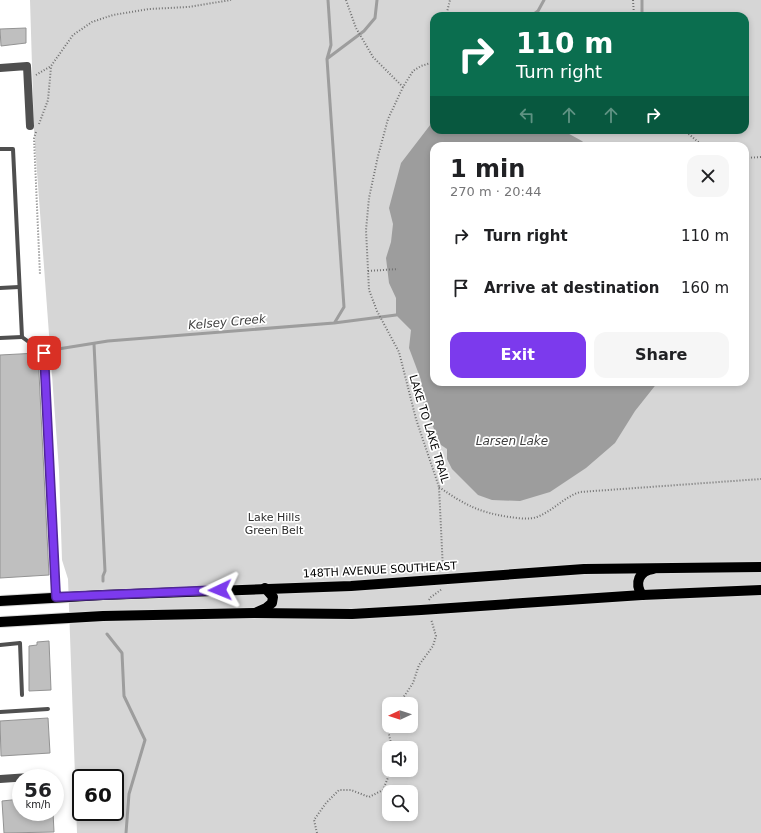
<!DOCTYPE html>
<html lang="en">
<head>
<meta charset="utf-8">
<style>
  :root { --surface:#fff; --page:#f6f6f6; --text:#202124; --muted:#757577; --accent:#7c3aed }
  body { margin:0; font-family:"DejaVu Sans",sans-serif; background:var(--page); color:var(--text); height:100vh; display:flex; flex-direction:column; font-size:15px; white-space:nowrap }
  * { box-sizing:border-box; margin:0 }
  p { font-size:13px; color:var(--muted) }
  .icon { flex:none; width:22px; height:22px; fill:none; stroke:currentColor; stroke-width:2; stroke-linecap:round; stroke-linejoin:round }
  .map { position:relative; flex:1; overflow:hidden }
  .panel { position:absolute; left:430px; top:142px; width:319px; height:244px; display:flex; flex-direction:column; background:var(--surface); border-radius:12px; box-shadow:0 2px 6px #0003 }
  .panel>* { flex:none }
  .banner { position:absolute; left:430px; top:12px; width:319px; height:122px; border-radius:12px; box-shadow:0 2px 6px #0003; background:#0b6e4f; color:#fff; overflow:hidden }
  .needle { width:26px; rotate:267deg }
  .fabs { position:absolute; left:382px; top:697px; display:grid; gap:8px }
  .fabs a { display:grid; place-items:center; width:36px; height:36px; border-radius:8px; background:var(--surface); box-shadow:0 2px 6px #0003; font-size:20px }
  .speed { position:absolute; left:12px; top:769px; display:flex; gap:8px; font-size:20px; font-weight:700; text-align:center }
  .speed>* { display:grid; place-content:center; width:52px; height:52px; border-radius:50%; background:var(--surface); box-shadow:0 2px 6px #0003; line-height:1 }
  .speed small { font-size:10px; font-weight:400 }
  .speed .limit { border:2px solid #111; border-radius:6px; background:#fff; color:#111 }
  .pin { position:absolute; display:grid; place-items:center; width:34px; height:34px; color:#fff; margin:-17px; border-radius:8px; box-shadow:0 2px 6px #0006 }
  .me { position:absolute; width:44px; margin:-22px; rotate:268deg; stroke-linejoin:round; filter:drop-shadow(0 0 3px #0008) }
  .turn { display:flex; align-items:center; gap:14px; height:84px; padding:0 20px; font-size:18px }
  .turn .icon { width:52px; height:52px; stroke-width:2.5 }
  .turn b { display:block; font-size:28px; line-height:34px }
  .lanes { display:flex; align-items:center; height:38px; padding:0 20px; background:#0003; justify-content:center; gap:20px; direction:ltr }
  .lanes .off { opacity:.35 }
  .round { display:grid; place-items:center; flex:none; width:42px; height:42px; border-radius:12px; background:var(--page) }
  .head { display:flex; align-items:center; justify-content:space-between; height:68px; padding:0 20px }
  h1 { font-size:24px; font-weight:700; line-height:30px }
  .primary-button { display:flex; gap:8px; margin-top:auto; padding:8px 20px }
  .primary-button a { flex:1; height:46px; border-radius:12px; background:var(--accent); color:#fff; font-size:16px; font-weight:700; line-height:46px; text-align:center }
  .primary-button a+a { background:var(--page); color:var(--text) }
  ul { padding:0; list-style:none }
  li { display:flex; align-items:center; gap:12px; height:52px; padding:0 20px }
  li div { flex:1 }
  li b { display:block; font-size:15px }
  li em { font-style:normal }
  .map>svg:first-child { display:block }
  .green { fill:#d6d6d6; fill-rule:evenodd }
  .water { fill:#9d9d9d }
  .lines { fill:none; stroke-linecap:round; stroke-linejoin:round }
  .stream { stroke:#9d9d9d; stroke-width:3 }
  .building { fill:#bfbfbf; stroke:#939393 }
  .primary-casing { stroke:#dbdbdb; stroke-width:12 }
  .path { stroke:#717171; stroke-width:2; stroke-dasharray:1 2; stroke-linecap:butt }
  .lane { stroke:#4f4f4f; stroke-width:4 }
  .street { stroke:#4f4f4f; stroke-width:8 }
  .primary { stroke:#000; stroke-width:10 }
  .route-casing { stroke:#51269a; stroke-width:10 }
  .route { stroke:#7c3aed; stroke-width:7 }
  .labels { text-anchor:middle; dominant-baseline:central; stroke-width:3.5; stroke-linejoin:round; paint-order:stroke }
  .street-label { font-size:11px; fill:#000; stroke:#fff }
  .park-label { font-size:11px; fill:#2d2d2d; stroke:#fff }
  .water-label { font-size:12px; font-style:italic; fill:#3e3e3e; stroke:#fff }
</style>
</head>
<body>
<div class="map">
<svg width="761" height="833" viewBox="0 0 761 833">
  <rect width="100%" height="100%" fill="#fff"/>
  <path class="green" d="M30 0H761V833H77L68 579 62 560 59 470 34 131ZM434 16H745V130H434ZM434 146H745V382H434ZM389 704H411V726H389ZM389 748H411V770H389ZM81 778H115V812H81ZM389 792H411V814H389Z"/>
  <path class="water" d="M434 120V130H562L582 141 587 146H434V382H658L635 411 615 443 586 468 550 492 520 501 492 500 478 495 452 469 447 459V449L441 445 424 406 421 380 409 348 411 330 396 315V298L389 283 386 258 391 242 393 224 389 208 401 163Z"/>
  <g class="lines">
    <g class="stream">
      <path d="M328 0 331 45 327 59 344 307 335 322"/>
      <path d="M642 0V16"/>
      <path d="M531 16 538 11 544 0"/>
      <path d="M328 58 364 31 375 18 377 0"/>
      <path d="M94 344 105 571 103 576V581"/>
      <path d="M58 349 108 341 334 323 396 315"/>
      <path d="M107 634 122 653 124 696 145 740 129 794 126 833"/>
    </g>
  </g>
  <g class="building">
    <path d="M26 28V43L1 46 0 29Z"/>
    <path d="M38 353 49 575 0 578V355Z"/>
    <path d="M49 641 51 690 29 691V646L37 645V642Z"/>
    <path d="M48 718 50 753 1 756 0 721Z"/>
    <path d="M21 799V812H53L54 832 4 833 2 801Z"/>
  </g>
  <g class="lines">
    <defs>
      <g id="primary">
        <path d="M642 595C634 583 639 571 653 569"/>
        <path d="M0 601 103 595 351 586 584 569 761 567"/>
        <path d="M257 612 266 608 272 603 273 597 265 588"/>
        <path d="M0 622 103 616 254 613 352 614 421 610 642 595 761 590"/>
      </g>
    </defs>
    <use href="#primary" class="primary-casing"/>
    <g class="path">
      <path d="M346 0 356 28 373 57 403 87"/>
      <path d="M633 0 634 16"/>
      <path d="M446 16 450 0"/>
      <path d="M434 62 421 66 413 71 403 87 388 119 378 156 369 198 366 230 369 290 377 311 399 352 416 419 439 487 443 570"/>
      <path d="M36 75 51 66 73 35 92 22 113 15 149 9 188 7 231 0"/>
      <path d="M39 124 48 100 51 67"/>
      <path d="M684 130 703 146"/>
      <path d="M36 132 34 138 40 275"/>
      <path d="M745 158 761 157"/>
      <path d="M368 271 398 269"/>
      <path d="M439 487C465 505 478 512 509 517 518 518 529 520 537 517 553 511 564 497 580 492L761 479"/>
      <path d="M429 600 431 597 442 589"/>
      <path d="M399 704 413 683 419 665 433 646 436 636 431 619"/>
      <path d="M390 726 388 730 392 748"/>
      <path d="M317 833 314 820 326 803 339 790H351L369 797 383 790 391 770"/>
    </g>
    <g class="lane">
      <path d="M0 149H13L22 337 44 353 56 597"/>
      <path d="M0 288 19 287"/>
      <path d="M0 338 22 337"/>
      <path d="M0 645 20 643 22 695"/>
      <path d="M0 712 48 709"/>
    </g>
    <g class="street">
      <path d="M0 68 27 66 30 126"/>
      <path d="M0 779 44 776"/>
    </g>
    <use href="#primary" class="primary"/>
  </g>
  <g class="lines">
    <defs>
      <path id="route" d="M44 353 56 597 220 590"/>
    </defs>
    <use href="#route" class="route-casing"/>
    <use href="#route" class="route"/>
  </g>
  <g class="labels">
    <g class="street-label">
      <text transform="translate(429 429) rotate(73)">LAKE TO LAKE TRAIL</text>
      <text transform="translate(380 570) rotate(-3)">148TH AVENUE SOUTHEAST</text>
    </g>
    <g class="park-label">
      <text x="274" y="517">Lake Hills<tspan x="274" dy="13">Green Belt</tspan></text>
    </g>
    <g class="water-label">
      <text transform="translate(227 322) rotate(-5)">Kelsey Creek</text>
      <text x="512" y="441">Larsen Lake</text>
    </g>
  </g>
</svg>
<div class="fabs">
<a><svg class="needle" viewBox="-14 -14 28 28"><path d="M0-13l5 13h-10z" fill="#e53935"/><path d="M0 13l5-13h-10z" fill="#757577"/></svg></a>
<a><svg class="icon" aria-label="sound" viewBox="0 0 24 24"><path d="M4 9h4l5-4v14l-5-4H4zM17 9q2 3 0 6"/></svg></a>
<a><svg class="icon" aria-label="search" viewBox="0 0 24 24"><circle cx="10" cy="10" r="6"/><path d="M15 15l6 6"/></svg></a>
</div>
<div class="speed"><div>56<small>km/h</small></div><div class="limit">60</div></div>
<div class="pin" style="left:44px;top:353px;background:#d93025"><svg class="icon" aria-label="arrive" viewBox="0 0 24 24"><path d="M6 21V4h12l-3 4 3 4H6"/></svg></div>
<svg class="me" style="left:220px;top:590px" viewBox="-20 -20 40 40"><path d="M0-17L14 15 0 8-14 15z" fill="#7c3aed" stroke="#fff" stroke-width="4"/></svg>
<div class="banner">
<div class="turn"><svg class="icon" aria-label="right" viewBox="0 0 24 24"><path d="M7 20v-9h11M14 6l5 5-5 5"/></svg><div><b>110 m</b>Turn right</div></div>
<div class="lanes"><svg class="icon off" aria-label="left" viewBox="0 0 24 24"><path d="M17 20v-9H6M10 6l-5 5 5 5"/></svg><svg class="icon off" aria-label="ahead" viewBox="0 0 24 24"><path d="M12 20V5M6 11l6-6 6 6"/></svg><svg class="icon off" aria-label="ahead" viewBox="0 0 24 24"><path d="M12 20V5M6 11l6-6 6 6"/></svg><svg class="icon" aria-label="right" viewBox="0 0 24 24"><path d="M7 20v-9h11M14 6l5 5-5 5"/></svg></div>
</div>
<section class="panel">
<div class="head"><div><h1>1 min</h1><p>270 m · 20:44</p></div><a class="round"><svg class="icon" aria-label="close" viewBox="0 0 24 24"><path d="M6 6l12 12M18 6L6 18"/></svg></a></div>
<ul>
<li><svg class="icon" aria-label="right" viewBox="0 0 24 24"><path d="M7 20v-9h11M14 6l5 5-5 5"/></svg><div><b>Turn right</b></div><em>110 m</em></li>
<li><svg class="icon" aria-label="arrive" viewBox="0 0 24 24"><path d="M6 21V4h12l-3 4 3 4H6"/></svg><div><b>Arrive at destination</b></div><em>160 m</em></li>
</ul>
<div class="primary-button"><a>Exit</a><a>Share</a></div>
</section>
</div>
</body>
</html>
